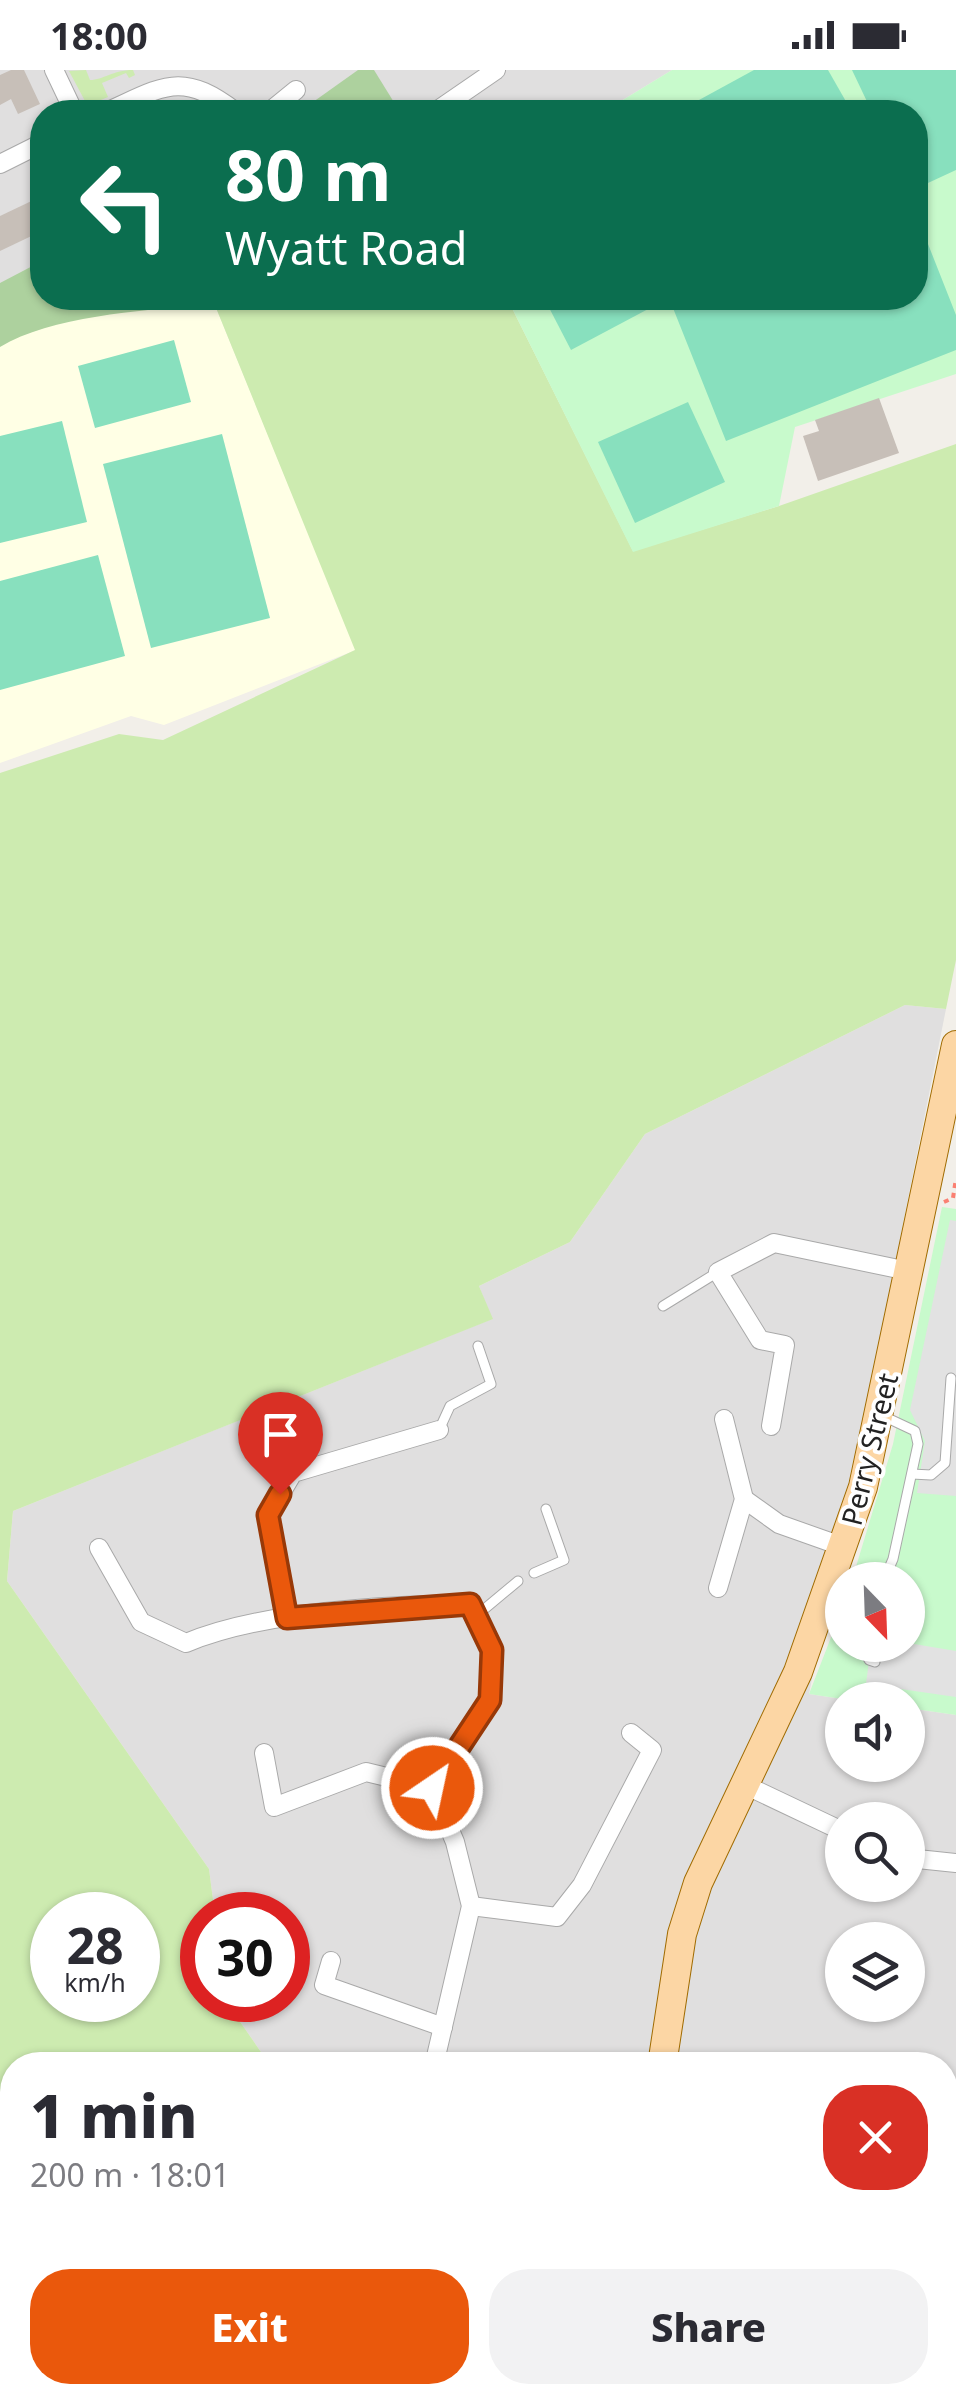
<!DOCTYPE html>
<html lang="en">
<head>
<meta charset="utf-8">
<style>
  :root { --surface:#fff; --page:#f2f2f3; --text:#2b2b33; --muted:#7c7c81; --accent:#ea580c }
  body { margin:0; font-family:"Noto Sans",sans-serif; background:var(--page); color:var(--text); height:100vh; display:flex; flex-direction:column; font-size:38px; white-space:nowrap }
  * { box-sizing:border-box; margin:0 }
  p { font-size:32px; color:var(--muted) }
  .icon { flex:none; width:55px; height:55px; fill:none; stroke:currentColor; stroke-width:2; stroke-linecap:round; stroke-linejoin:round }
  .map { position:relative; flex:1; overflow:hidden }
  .drawer { position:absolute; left:0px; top:1982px; width:958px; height:352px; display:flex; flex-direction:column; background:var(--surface); border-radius:40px 40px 0 0; box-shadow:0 2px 8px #0004 }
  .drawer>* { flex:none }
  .top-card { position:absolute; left:30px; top:30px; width:898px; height:210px; border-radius:40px; box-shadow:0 2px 8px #0004; background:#0b6e4f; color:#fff; overflow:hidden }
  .needle { width:65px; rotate:157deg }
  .controls { position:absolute; left:825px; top:1492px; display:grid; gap:20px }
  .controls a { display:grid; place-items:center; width:100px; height:100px; border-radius:50%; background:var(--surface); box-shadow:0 2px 8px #0004; font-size:50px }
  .speed { position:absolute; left:30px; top:1822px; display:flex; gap:20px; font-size:50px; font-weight:700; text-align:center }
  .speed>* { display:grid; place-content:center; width:130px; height:130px; border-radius:50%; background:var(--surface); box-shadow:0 2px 8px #0004; line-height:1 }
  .speed small { font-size:25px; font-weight:400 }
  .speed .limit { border:15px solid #d22; background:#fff; color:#111 }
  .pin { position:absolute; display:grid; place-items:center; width:85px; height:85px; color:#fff; margin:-102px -42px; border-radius:50% 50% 50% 0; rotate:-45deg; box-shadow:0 0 10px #0007 }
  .pin .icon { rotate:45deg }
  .me { position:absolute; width:110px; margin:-55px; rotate:34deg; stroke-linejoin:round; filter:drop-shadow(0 0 8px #0008) }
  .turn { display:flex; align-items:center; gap:35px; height:210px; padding:0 30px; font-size:45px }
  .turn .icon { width:130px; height:130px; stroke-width:2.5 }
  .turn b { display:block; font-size:70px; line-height:85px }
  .round { display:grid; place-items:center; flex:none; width:105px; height:105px; border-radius:40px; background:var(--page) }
  .overview { display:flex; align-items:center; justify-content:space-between; height:170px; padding:0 30px }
  h1 { font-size:60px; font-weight:800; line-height:75px }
  .action { display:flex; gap:20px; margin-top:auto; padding:20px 30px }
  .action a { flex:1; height:115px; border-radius:40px; background:var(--accent); color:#fff; font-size:40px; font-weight:800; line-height:115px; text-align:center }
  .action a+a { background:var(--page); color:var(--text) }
  .status { display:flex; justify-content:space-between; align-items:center; height:70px; padding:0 50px; background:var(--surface); direction:ltr }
  .status svg { height:28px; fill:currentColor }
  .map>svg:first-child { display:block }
  .residential { fill:#e0dfdf; fill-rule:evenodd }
  .education { fill:#ffffe5 }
  .grass { fill:#cdebb0; fill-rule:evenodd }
  .forest { fill:#add19e }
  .park { fill:#c8facc }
  .pitch { fill:#88e0be }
  .parking { fill:#e2e2e2 }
  .building { fill:#c7bfb8 }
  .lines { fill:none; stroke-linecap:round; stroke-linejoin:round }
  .service-casing { stroke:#a9a9a9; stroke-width:11 }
  .minor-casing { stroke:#a9a9a9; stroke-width:20 }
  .tertiary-casing { stroke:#a9a9a9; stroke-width:25 }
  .primary-casing { stroke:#a06b00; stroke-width:30 }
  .path { stroke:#fa8072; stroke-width:4; stroke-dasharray:5 5; stroke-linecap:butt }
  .service { stroke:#fff; stroke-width:9 }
  .minor { stroke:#fff; stroke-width:18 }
  .tertiary { stroke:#fff; stroke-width:22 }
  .primary { stroke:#fcd6a4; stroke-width:28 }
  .route-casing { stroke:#983908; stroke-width:25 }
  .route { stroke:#ea580c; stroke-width:18 }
  .labels { text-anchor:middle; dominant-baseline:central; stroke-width:8; stroke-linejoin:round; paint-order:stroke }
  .street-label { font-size:28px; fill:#222; stroke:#fff }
</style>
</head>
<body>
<div class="status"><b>18:00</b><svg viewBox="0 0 49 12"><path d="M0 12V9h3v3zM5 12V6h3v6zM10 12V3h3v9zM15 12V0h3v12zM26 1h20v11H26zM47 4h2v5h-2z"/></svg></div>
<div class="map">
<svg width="956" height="2333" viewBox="0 0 956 2333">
  <rect width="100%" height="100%" fill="#f2efe9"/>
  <g class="residential">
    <path d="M0 0H672L603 42H42V206L0 229Z"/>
    <path d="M905 935 946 939 809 1624 849 1630H842V1695H908V1638L956 1645V2333H640L632 2323 945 2322V1995H270L225 1930H288V1845H215L209 1799 7 1511 13 1441 492 1249 479 1216 570 1172 645 1064ZM842 1750H908V1815H842ZM842 1870H908V1935H842Z"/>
    <path d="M0 2293 12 2294V2322L140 2323 144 2333H0Z"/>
  </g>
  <path class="education" d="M42 228H212L356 580 164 655 131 646 0 693V229Z"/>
  <g class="grass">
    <path d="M86 0 90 10C103 10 113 0 133 0L135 5 129 8 126 3 102 13 108 27 96 32 85 31 69 1Z"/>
    <path d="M212 228H507L633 481 779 436 956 374V890L946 939 905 935 645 1064 570 1172 479 1216 493 1249 13 1441 7 1511 209 1799 215 1845H202V1930H225L270 1995H12V2294L0 2293V703L119 664 163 670 355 580ZM52 1845H138V1930H52Z"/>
    <path d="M212 2322H367V2333H185Z"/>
    <path d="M420 2322 516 2323 529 2333H413Z"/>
  </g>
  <g class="forest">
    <path d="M358 0H374L400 42H299Z"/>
    <path d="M42 191V228H197L199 235C140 241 51 246 0 277V213Z"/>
  </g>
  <g class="park">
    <path d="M672 0H956V304L795 357 779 436 633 482 507 228H915V42H603Z"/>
    <path d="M942 1137 956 1139V1645L908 1638V1630H849L809 1624 842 1539V1575H908V1510H852L893 1374Z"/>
  </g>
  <g class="pitch">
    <path d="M754 0H828L852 42H677Z"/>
    <path d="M852 0H956V100L915 119V42H872Z"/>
    <path d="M915 141 956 245V280L726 371 669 228H915Z"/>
    <path d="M544 228H646L652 237 571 280Z"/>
    <path d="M174 270 191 332 95 358 78 296Z"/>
    <path d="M688 332 725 412 635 453 598 372Z"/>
    <path d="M62 351 87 452 0 473V366Z"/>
    <path d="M222 364 270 548 151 578 103 394Z"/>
    <path d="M98 485 125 586 0 620V511Z"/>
  </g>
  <g class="parking">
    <path d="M950 1150 956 1151V1426L917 1423 925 1371 910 1340Z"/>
    <path d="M908 1573 956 1581V1627L866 1614 871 1575Z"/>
  </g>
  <g class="building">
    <path d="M11 0H24L40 34 18 44 11 29 0 35V5Z"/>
    <path d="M42 126V161L0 181V146Z"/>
    <path d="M879 328 899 383 818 411 803 366 819 361 815 350Z"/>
  </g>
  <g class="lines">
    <defs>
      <g id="service">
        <path d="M663 1236 718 1202"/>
        <path d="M881 1345 915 1361 918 1374 893 1489 884 1510"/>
        <path d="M439 1360 450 1336 491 1314 478 1276"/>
        <path d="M912 1404 931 1405 945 1393 951 1308"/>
        <path d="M534 1503 564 1490 546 1439"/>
        <path d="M476 1546 518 1511"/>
        <path d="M861 1575 869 1590 875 1592"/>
        <path d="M945 2029 956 2027"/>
        <path d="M767 2322 771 2333"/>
      </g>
      <g id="minor">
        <path d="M54 0 74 42"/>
        <path d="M106 42C164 16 181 0 236 42"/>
        <path d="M269 42 296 20"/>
        <path d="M435 42 496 0"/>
        <path d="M0 94 42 73"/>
        <path d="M771 1356 785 1275 760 1270 718 1202 774 1173 908 1201"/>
        <path d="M744 1429 779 1454 844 1477"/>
        <path d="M99 1478 141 1552 186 1573C262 1541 387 1535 470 1534L491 1580 490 1630 432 1718 455 1772 471 1836 434 1995"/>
        <path d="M718 1518 744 1429 724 1349"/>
        <path d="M287 1548 268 1445 293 1403 439 1360"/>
        <path d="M264 1683 274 1737 366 1702 432 1718"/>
        <path d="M745 1715 842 1761"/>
        <path d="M908 1788 956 1793"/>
        <path d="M471 1836 557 1847 582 1815 652 1680 631 1663"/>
        <path d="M331 1891 324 1915 443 1957"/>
        <path d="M0 2308H12"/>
        <path d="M120 2322 149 2326 166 2322"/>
      </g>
      <g id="tertiary">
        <path d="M945 2290 956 2286"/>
        <path d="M840 2333 866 2322"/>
      </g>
      <g id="primary">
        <path d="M662 1995 682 1864 698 1813 798 1602 863 1417 956 975"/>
        <path d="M541 2322 555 2333"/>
        <path d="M399 2333 404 2322"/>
      </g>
    </defs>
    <use href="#service" class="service-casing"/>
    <use href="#minor" class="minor-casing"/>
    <use href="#tertiary" class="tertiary-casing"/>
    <use href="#primary" class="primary-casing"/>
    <g class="path">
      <path d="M944 1132 953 1128 956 1108"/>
      <path d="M287 2333 289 2322"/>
      <path d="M293 2333 315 2322"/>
      <path d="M370 2333 371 2322"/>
    </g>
    <use href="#service" class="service"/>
    <use href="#minor" class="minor"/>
    <use href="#tertiary" class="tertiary"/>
    <use href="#primary" class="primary"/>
  </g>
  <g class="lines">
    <defs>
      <path id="route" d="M280 1424 268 1445 287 1548 470 1534 492 1580 490 1630 432 1718"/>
    </defs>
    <use href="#route" class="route-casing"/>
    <use href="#route" class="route"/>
  </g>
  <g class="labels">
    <g class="street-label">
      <text transform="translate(869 1379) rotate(-76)">Perry Street</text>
    </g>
  </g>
</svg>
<div class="controls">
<a><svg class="needle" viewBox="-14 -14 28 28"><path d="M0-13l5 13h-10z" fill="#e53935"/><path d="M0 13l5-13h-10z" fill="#7c7c81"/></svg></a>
<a><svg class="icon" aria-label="sound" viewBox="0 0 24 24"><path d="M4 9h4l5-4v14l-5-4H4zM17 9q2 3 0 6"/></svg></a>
<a><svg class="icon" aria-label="search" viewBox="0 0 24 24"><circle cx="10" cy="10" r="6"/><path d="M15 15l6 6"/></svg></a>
<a><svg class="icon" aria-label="layers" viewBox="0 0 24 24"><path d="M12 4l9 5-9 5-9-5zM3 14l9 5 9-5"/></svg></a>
</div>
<div class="speed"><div>28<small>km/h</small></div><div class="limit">30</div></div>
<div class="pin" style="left:280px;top:1424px;background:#d93025"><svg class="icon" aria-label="arrive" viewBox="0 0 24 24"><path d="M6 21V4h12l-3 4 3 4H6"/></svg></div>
<svg class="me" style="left:432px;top:1718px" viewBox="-20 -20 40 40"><circle r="17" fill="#ea580c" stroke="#fff" stroke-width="3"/><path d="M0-11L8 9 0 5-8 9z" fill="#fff"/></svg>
<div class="top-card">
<div class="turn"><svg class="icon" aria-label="left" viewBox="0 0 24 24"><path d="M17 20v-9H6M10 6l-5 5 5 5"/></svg><div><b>80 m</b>Wyatt Road</div></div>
</div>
<section class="drawer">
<div class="overview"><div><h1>1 min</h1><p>200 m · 18:01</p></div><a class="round" style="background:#d93025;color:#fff"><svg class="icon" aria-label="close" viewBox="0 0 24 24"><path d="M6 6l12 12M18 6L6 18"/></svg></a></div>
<div class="action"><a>Exit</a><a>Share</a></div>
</section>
</div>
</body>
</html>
